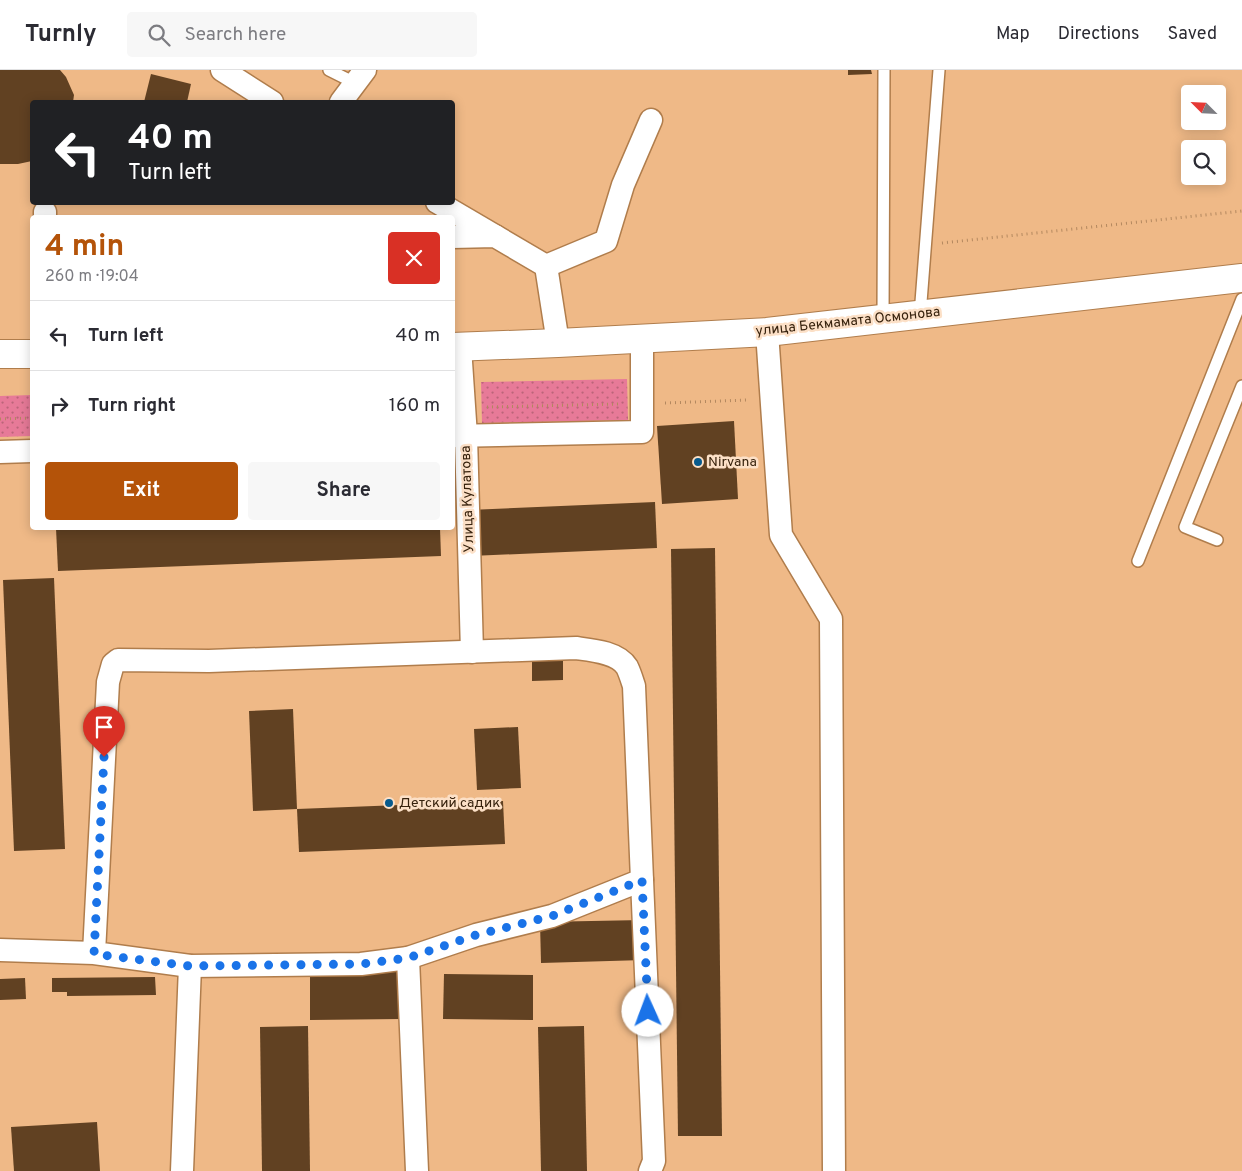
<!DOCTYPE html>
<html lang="en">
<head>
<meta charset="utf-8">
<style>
  :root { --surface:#fff; --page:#f7f7f7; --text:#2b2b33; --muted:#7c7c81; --line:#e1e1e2; --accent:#b45309 }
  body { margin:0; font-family:Overpass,sans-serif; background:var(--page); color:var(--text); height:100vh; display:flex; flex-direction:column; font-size:19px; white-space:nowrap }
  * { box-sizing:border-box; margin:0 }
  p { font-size:16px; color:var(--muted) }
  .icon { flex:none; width:28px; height:28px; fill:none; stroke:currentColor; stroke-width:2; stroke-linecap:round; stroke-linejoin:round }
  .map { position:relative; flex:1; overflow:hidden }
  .side { position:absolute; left:30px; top:145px; width:425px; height:315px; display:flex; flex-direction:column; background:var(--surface); border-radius:5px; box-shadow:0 2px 12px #0003 }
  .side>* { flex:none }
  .hud { position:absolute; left:30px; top:30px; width:425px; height:105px; border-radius:5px; box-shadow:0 2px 12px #0003; background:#202124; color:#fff; overflow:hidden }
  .needle { width:32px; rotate:294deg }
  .buttons { position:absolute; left:1181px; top:15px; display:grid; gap:10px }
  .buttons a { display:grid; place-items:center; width:45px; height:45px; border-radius:5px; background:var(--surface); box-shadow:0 2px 12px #0003; font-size:25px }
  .pin { position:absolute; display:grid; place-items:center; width:42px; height:42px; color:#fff; margin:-51px -21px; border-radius:50% 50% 50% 0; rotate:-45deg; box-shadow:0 0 5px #0007 }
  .pin .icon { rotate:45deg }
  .me { position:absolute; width:55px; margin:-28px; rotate:358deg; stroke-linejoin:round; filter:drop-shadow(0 0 4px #0008) }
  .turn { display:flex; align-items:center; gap:18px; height:105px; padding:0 15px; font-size:22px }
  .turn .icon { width:65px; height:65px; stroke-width:2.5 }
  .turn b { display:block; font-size:35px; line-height:42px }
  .round { display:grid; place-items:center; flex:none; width:52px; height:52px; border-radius:5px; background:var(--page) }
  .headline { display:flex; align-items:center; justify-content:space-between; height:85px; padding:0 15px }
  h1 { font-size:30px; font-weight:700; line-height:38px; color:var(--accent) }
  .action { display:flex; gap:10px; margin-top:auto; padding:10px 15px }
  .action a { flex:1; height:58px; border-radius:5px; background:var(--accent); color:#fff; font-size:20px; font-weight:700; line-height:58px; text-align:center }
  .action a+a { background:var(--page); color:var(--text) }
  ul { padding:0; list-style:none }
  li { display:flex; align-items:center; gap:15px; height:70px; padding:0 15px; border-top:1px solid var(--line) }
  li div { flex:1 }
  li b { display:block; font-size:19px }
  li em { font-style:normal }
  header { display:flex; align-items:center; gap:30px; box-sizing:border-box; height:70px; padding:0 25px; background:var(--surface); border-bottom:1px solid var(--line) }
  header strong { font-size:24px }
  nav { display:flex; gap:28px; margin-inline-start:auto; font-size:18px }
  .search { width:350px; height:45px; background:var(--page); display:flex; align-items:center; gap:12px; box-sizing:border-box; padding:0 18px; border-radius:5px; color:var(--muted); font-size:19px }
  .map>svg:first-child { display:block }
  .grass { fill:url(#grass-dots) }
  .building { fill:#614122 }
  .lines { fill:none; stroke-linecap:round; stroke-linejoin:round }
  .service-casing { stroke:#b07d4c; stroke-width:14 }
  .minor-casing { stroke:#b07d4c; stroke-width:25 }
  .trunk-casing { stroke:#b07d4c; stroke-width:30 }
  .path { stroke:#b3885f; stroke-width:3; stroke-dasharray:1 4; stroke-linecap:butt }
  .service { stroke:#fff; stroke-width:11 }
  .minor { stroke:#fff; stroke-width:22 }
  .trunk { stroke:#fff; stroke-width:28 }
  .route { stroke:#1a73e8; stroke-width:9; stroke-dasharray:0 16.2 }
  .poi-dot { fill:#075a8d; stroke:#fce0c7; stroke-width:2 }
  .labels { text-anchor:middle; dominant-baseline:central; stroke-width:5; stroke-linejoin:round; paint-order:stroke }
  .street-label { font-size:14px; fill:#37220d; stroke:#fce0c7 }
  .poi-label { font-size:14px; fill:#37220d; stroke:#fce0c7; text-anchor:start }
</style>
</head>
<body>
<header>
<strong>Turnly</strong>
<div class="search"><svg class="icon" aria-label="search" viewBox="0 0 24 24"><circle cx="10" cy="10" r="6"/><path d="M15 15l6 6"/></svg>Search here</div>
<nav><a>Map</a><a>Directions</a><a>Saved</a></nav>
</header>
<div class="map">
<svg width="1242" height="1101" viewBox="0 0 1242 1101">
  <defs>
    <pattern id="grass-dots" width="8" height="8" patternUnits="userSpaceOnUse" patternTransform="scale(1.25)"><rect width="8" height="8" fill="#e77a98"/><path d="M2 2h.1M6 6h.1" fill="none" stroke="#bc647a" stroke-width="1.8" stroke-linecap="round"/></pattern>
  </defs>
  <rect width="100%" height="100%" fill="#efb987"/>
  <g class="grass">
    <path d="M627 309 628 350 482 353 481 312Z"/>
    <path d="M32 325V366L0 367V326Z"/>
  </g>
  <g class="building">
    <path d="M0 0H60L66 7 74 25 73 32H32V91L18 94H0Z"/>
    <path d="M848 0H871L872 4 848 5Z"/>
    <path d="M151 4 191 14 187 32H144Z"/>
    <path d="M734 351 738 429 662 434 657 356Z"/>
    <path d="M655 432 657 478 471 486 469 440Z"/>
    <path d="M56 458H440L441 486 58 501Z"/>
    <path d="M715 478 722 1066H678L671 479Z"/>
    <path d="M54 508 65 779 14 781 3 510Z"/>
    <path d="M563 589V610L532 611V590Z"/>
    <path d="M293 639 297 739 253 741 249 641Z"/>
    <path d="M518 657 521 718 477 720 474 659Z"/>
    <path d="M503 731 505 774 299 782 297 739Z"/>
    <path d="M643 850 644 890 541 893 540 852Z"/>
    <path d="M400 901 401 949 310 950V902Z"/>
    <path d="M444 904 533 905V950L443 949Z"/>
    <path d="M155 907 156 925 67 926V922H52V908Z"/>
    <path d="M25 908 26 929 0 930V909Z"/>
    <path d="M308 956 310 1101H262L260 957Z"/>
    <path d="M584 956 587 1101H541L538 957Z"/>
    <path d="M97 1052 100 1101H14L11 1057Z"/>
  </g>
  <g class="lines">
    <defs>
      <g id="service">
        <path d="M329 0 355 13"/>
        <path d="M920 245 939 0"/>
        <path d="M883 249 884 0"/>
        <path d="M1217 470 1185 457 1242 316"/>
        <path d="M1138 491 1242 229"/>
      </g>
      <g id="minor">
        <path d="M222 0 272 32"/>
        <path d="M341 32 365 0"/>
        <path d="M437 132 495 166"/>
        <path d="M45 142V148"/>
        <path d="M452 167 495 166 546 196 558 273"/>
        <path d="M546 196 606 171 623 115 651 50"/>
        <path d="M767 262 781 465 831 549 834 1101"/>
        <path d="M460 277 466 366 472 582"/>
        <path d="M452 366 642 362V269"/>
        <path d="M0 382 32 381"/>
        <path d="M642 810 654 1091 650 1101"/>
        <path d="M0 880 94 883 190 896 361 894 408 888 476 865 552 846 642 810 634 616C632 610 630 603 627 597 618 582 591 580 576 578L209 591 118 590 113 594 108 612 94 883"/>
        <path d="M408 888 417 1101"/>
        <path d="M182 1101 190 896"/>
      </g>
      <g id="trunk">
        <path d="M452 277 558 273 767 262 1242 208"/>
        <path d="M0 284H32"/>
      </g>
    </defs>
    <use href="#service" class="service-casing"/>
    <use href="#minor" class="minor-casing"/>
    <use href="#trunk" class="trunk-casing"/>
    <g class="path">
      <path d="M942 173 1242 141"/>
      <path d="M665 333 748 330"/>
      <path d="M487 337 619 334"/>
      <path d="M0 349 32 348"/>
    </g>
    <use href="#service" class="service"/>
    <use href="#minor" class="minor"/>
    <use href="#trunk" class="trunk"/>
  </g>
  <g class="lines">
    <path class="route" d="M104 687 94 884 190 896 361 894 408 888 476 865 552 846 642 810 648 941"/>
  </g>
  <g class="poi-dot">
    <circle cx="698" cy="392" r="5"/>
    <circle cx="389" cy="733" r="5"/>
  </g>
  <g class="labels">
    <g class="street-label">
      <text transform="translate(848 252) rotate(-6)">улица Бекмамата Осмонова</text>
      <text transform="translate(468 429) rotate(-92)">Улица Кулатова</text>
    </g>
    <g class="poi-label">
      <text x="708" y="392">Nirvana</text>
      <text x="399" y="733">Детский садик</text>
    </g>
  </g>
</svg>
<div class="buttons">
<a><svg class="needle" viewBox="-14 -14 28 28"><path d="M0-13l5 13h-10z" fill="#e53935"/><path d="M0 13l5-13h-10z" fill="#7c7c81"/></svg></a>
<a><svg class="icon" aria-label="search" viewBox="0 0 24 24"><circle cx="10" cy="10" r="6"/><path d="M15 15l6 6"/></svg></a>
</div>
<div class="pin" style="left:104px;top:687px;background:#d93025"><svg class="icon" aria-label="arrive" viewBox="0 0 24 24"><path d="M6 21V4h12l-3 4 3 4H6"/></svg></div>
<svg class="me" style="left:648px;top:941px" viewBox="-20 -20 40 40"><circle r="19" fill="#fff"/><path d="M0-13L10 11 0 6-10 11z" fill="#1a73e8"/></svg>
<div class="hud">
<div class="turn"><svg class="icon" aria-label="left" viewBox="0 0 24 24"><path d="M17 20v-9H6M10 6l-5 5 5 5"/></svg><div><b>40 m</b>Turn left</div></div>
</div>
<section class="side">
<div class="headline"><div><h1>4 min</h1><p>260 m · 19:04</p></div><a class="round" style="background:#d93025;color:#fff"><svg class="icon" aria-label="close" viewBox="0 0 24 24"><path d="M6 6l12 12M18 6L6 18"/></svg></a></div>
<ul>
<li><svg class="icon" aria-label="left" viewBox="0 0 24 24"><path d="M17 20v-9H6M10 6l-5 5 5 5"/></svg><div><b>Turn left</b></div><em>40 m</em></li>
<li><svg class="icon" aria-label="right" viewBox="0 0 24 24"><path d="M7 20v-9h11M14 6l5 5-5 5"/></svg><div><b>Turn right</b></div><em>160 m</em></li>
</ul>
<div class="action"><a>Exit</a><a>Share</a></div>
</section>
</div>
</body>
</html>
